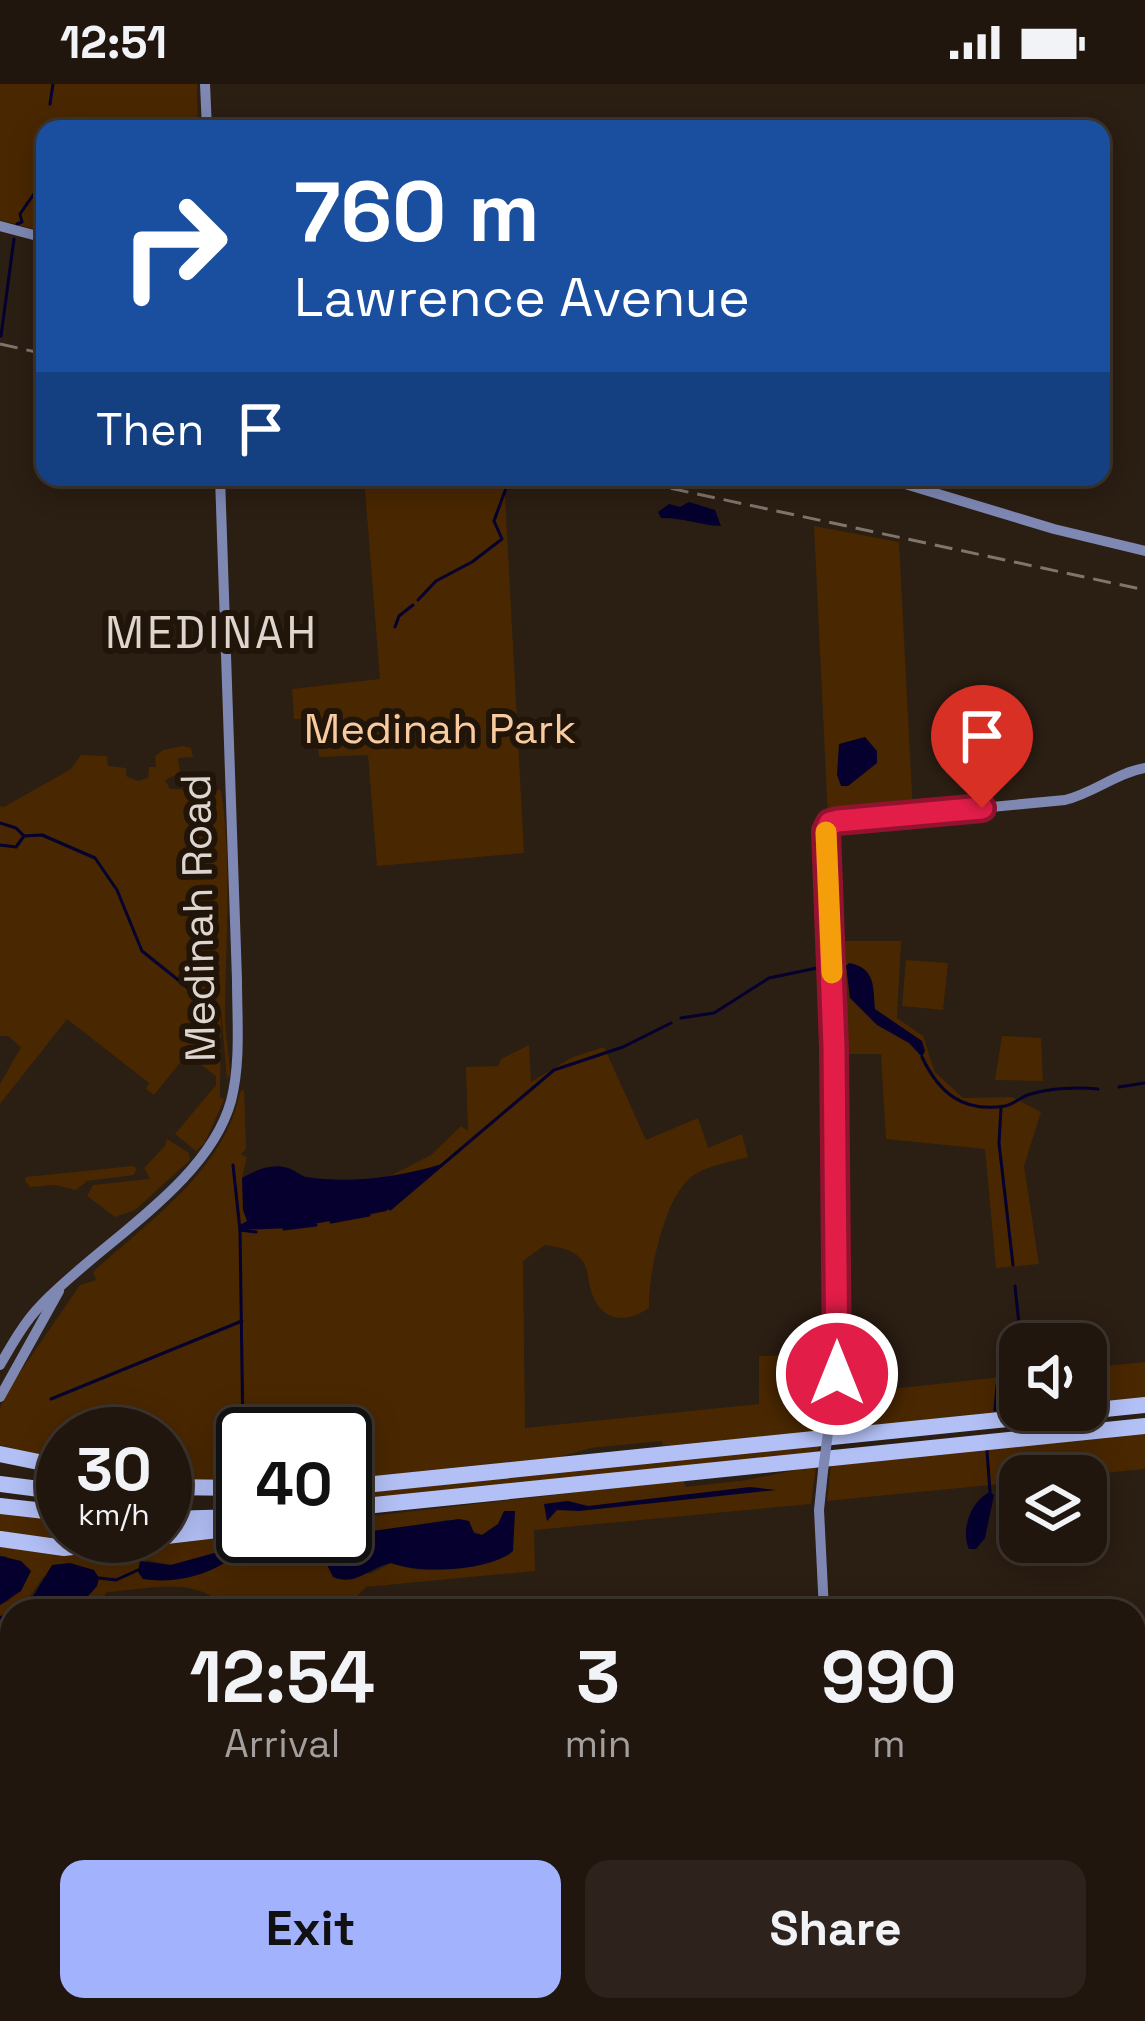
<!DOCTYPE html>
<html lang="en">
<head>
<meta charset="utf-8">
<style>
  :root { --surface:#20160e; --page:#2d231c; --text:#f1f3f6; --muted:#a29f9e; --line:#3d352e; --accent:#a3b2fd }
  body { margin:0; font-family:"Space Grotesk",sans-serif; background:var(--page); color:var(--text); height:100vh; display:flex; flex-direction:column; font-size:45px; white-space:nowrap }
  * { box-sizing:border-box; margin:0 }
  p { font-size:39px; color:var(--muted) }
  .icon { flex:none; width:66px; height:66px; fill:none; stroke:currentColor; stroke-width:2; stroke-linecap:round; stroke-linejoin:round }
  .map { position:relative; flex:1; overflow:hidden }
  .details { position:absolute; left:0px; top:1515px; width:1146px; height:423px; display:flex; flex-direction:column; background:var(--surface); border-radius:36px 36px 0 0; box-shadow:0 6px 30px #0003,0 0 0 3px var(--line) }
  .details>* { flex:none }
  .hud { position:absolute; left:36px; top:36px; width:1074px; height:366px; border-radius:24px; box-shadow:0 6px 30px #0003,0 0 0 3px var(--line); background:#1a4fa0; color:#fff; overflow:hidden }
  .buttons { position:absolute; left:999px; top:1239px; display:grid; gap:24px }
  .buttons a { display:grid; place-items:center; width:108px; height:108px; border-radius:24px; background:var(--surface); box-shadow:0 6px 30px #0003,0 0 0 3px var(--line); font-size:60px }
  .speed { position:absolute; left:36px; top:1323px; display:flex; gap:24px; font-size:60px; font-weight:700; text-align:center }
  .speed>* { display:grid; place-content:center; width:156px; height:156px; border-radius:50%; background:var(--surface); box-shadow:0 6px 30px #0003,0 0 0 3px var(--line); line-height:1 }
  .speed small { font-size:30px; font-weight:400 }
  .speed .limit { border:6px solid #111; border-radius:18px; background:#fff; color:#111 }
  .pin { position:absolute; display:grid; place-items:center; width:102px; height:102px; color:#fff; margin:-123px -51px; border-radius:50% 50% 50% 0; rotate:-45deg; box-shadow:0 0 12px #0007 }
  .pin .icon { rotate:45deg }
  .me { position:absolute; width:132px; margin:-66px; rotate:0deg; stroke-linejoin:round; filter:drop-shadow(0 0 9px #0008) }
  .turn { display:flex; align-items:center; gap:42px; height:252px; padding:0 60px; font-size:54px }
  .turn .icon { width:156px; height:156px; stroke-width:2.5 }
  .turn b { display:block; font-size:84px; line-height:102px }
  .then { display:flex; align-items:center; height:114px; padding:0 60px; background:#0003; gap:24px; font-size:45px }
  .eta { display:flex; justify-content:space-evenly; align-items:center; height:204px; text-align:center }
  .eta b { font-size:72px; font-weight:700; line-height:84px }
  .cta { display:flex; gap:24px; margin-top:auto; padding:24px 60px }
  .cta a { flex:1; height:138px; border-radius:24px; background:var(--accent); color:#111; font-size:48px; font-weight:700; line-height:138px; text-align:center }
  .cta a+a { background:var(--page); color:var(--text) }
  .status { display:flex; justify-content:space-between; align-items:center; height:84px; padding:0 60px; background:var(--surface); direction:ltr }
  .status svg { height:33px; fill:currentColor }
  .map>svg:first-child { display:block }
  .green { fill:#492700; fill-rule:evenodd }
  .water { fill:#05002e }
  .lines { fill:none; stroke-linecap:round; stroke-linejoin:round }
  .stream { stroke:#05002e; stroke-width:3 }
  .secondary { stroke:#7e88b3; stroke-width:10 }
  .highway { stroke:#b3c0f6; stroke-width:16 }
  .rail { stroke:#80756c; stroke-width:3; stroke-dasharray:18 9; stroke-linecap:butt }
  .secondary-bridge { stroke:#7e88b3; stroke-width:10 }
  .route-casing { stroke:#92132f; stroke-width:30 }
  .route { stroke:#e11d48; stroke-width:21 }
  .slow { stroke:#f59e0b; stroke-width:21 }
  .labels { text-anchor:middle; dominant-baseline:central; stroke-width:12; stroke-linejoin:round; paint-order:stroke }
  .park-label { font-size:42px; fill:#f8ca9f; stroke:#21150a }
  .street-label { font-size:42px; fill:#ded6ce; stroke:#21150a }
  .neighbourhood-label { font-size:45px; letter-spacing:3px; fill:#ded6ce; stroke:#21150a }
</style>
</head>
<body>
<div class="status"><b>12:51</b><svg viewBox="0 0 49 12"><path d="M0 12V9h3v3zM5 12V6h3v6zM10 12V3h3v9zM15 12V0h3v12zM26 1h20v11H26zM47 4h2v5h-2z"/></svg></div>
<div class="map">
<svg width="1145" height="1937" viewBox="0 0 1145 1937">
  <rect width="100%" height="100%" fill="#2b1e13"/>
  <g class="green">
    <path d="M0 0H197L198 45H45V148L0 136Z"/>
    <path d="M364 393H504L524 769 377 782 368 671 319 673 314 634 294 635 292 605 380 595Z"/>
    <path d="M814 442 899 458 913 729 828 734Z"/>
    <path d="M183 662 191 664 193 673 178 674 180 689 165 696 170 705 221 706C232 776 226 857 225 923 224 944 229 967 230 989L227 996 221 925 220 1013 224 1016 204 1060 196 1067 175 1050 216 1001V992L187 970 154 1011 146 1005 149 999 67 935 0 1020V1000L21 963 8 952H0V722L4 723 71 685 81 671 107 672 108 682 126 684V692L138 697 148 694 149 683H156L155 672 163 666Z"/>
    <path d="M840 857H901L897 934 923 952 935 988 963 1014 1012 1013 1041 1028 1024 1082 1039 1180 996 1184 985 1065 886 1055 881 970H842Z"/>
    <path d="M906 876 948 879 943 926 902 922Z"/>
    <path d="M1002 952 1041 954 1043 997 995 996Z"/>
    <path d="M529 961 531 998 573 973 604 963 646 1056 698 1034 708 1064 742 1050 748 1073C731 1078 709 1081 694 1091 665 1109 648 1191 649 1224 623 1242 598 1236 590 1203 587 1193 589 1184 581 1175 572 1165 558 1163 545 1161L523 1177 525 1344 759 1320V1272L831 1270 822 1347 663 1362 662 1357 591 1364 559 1373 345 1395V1350H243V1399L165 1398V1350H63V1377L0 1361V1324L9 1304 80 1201 96 1196 93 1188C149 1137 225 1086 240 1008L244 1005 246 1065 241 1070 247 1073 242 1094 358 1134 386 1127 439 1082 390 1092 431 1071 461 1042 468 1047 466 983 498 982 501 975Z"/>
    <path d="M167 1055 189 1069 190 1076 135 1126 115 1133 87 1112 93 1101 150 1095 144 1084 165 1062Z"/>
    <path d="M132 1082 137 1084 134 1091 87 1097 76 1106 54 1101 30 1103 25 1097 26 1093Z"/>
    <path d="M1145 1278V1313L1086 1320V1284Z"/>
    <path d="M1020 1291V1325L837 1346 844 1310Z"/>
    <path d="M1145 1348V1385L1075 1392H1020V1398L827 1417 831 1380Z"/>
    <path d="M819 1361 818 1368 345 1417V1411Z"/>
    <path d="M816 1382 811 1420 534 1446 535 1487 366 1503 343 1527H229C198 1490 151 1505 107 1508L95 1527H75L44 1492 21 1526 0 1532V1521L10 1516 7 1472H0V1459L243 1447V1452H345V1435L684 1396 686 1403 747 1396ZM447 1436 482 1451 498 1440 513 1437V1467L508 1472C471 1481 429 1494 391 1479L370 1490 331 1479 358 1449H378ZM221 1467 226 1471 225 1479C195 1488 176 1500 143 1495L146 1476 171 1481Z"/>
    <path d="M0 1428 63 1436V1452H138L65 1460 0 1451Z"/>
    <path d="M256 1926H363L361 1932 253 1937Z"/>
  </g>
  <g class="water">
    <path d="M689 418 715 426 721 442C699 441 681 433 661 434L658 428 669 420 680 423Z"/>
    <path d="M865 653 877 667V679L848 702H841L837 691 839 660Z"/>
    <path d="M849 879C876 884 873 903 875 925L922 957 925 967 922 973 909 959 877 941 850 914 846 882Z"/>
    <path d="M442 1080 386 1127 291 1144 240 1146V1141L247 1137 243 1126 242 1094C257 1086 271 1079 288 1084 295 1086 299 1091 306 1093 350 1100 400 1093 442 1080Z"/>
    <path d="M750 1403 776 1406 579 1427 557 1426 547 1437 544 1420 568 1417 588 1422Z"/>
    <path d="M990 1408 994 1411 985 1454 976 1465H969C960 1447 971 1416 990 1408Z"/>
    <path d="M504 1427H515L513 1467C488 1488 421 1490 391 1479 370 1483 356 1503 333 1493L328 1483 330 1473 344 1467 358 1449 459 1435 469 1437 474 1449 482 1451 498 1440Z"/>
    <path d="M222 1467 235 1471C210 1492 175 1500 143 1495L138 1488 140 1477 171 1481Z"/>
    <path d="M0 1472 21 1477 31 1487 21 1507 0 1521Z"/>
    <path d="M70 1479 94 1486 99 1494 97 1502 75 1527H19L29 1519 52 1481Z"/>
    <path d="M12 1530V1614L2 1616 0 1532Z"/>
  </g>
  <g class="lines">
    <g class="stream">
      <path d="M50 20 53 0"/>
      <path d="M41 73 45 49"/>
      <path d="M17 140 22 138 20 130 36 107 40 88"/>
      <path d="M1 252 14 155"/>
      <path d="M418 516 436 497 472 478 502 455 494 437 510 393"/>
      <path d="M395 543 399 532 413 521"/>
      <path d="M0 739 16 744 24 752 42 751 95 774 117 806 142 867 217 927"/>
      <path d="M0 761 16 763 24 752"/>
      <path d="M681 934 714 929 769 894 822 883"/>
      <path d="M922 973C939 1009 963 1029 1005 1022 1015 1020 1021 1012 1031 1010 1050 1004 1078 1003 1098 1005"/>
      <path d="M1119 1003 1145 999"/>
      <path d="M1001 1024 999 1059 1013 1181"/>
      <path d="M233 1081 240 1146 243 1350"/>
      <path d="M390 1125 554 986 623 963 671 939"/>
      <path d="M331 1138 369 1131"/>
      <path d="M284 1145 316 1141"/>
      <path d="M240 1146 256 1148"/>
      <path d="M51 1315 242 1237"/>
      <path d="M995 1326 997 1301 1020 1249 1015 1202"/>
      <path d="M987 1367 990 1408"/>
      <path d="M235 1471C261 1461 294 1487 330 1476"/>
      <path d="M99 1494 116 1496 138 1486"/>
    </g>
    <g class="secondary">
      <path d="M205 0 207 45"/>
      <path d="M0 142 45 154"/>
      <path d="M882 393 1054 445 1145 467"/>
      <path d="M0 1281C12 1260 25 1237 42 1220 100 1159 208 1100 231 1017 241 978 237 936 237 896L220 393"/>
      <path d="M0 1313 59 1207"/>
      <path d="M829 1341 837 1290V1230L828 742 843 737 1065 716C1094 709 1116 689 1145 684"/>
      <path d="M823 1387 819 1426 824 1527"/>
      <path d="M1134 1861 1145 1860"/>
      <path d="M841 1926V1937"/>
      <path d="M408 1937 514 1926"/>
    </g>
    <g class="highway">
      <path d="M0 1370 63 1383"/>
      <path d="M0 1400 63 1408"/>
      <path d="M165 1403 243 1404"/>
      <path d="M345 1403 1145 1321"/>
      <path d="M0 1422 63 1429"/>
      <path d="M345 1424 1145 1342"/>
      <path d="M165 1435 242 1433"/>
      <path d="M0 1455 64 1464 243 1443"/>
    </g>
    <g class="rail">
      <path d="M0 260 45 270"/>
      <path d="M618 393 1145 506"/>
    </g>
    <path class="secondary-bridge" d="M823 1387 829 1341"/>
  </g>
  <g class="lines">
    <defs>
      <path id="route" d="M837 1290 834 963 826 747 830 739 838 737 982 724"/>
    </defs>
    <use href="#route" class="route-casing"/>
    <use href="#route" class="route"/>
    <path class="slow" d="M826 748 832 889"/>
  </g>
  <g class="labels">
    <g class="park-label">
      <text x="440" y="644">Medinah Park</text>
    </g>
    <g class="street-label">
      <text transform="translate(198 834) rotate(-91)">Medinah Road</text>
    </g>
    <g class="neighbourhood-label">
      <text x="212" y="548">MEDINAH</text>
    </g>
  </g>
</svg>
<div class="buttons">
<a><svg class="icon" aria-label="sound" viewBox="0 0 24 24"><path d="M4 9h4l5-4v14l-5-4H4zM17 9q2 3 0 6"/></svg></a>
<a><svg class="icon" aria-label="layers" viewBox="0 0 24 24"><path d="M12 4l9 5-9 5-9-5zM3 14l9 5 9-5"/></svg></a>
</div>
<div class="speed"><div>30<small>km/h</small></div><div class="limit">40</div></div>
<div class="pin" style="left:982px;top:724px;background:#d93025"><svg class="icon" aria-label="arrive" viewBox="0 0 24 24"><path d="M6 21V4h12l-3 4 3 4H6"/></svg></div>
<svg class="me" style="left:837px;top:1290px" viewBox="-20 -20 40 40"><circle r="17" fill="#e11d48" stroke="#fff" stroke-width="3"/><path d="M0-11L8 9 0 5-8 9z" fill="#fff"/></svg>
<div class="hud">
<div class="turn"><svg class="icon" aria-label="right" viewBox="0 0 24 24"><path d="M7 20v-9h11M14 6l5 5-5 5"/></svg><div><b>760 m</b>Lawrence Avenue</div></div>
<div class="then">Then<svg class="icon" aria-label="arrive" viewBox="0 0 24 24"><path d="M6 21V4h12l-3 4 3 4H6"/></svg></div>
</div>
<section class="details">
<div class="eta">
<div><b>12:54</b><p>Arrival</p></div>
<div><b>3</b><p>min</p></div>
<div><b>990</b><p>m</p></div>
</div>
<div class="cta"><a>Exit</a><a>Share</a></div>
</section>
</div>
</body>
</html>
